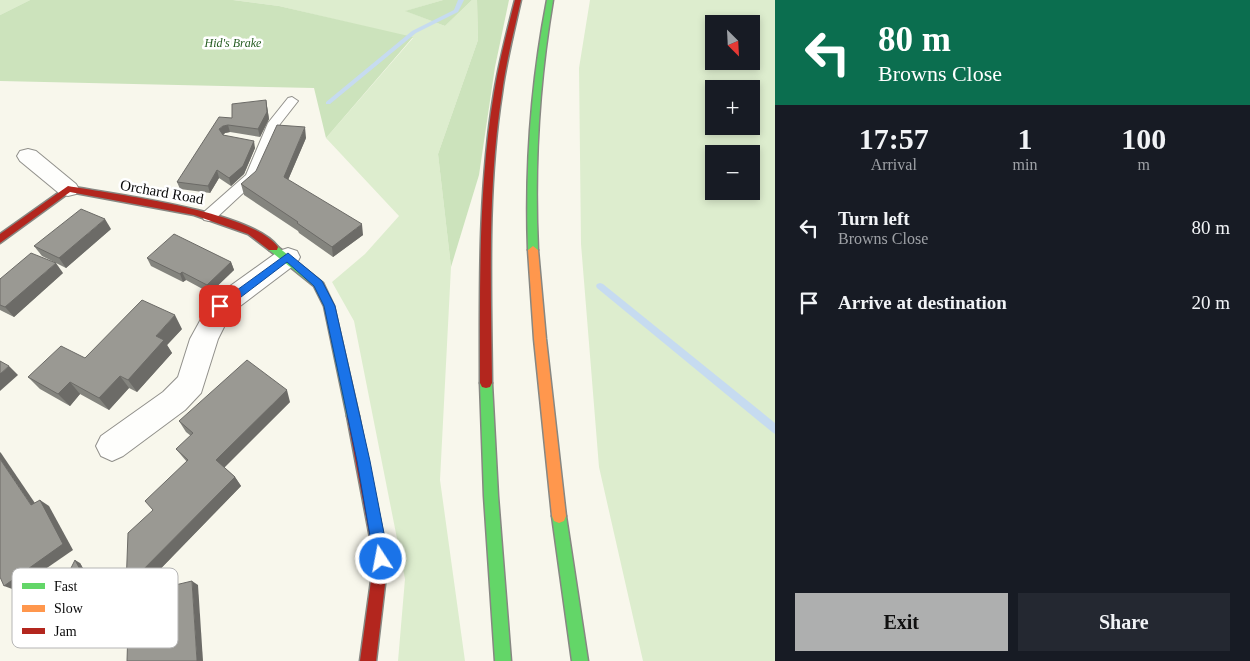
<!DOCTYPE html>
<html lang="en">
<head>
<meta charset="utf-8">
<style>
  :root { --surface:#171b24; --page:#242831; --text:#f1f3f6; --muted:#9ea1a6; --accent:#aeafaf }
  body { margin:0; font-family:"Times New Roman",serif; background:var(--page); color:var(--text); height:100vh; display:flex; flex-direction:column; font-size:19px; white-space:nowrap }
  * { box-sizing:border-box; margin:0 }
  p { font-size:16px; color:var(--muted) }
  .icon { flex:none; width:28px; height:28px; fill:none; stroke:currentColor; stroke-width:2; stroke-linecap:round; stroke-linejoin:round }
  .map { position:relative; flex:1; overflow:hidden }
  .side { display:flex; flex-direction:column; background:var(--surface); width:475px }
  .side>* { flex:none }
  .hud { background:#0b6e4f; color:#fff; overflow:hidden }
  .needle { width:32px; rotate:156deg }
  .fabs { position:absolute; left:705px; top:15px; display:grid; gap:10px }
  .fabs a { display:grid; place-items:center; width:55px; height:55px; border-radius:0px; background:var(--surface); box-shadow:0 2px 8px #0003; font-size:25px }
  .pin { position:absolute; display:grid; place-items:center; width:42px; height:42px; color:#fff; margin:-21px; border-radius:10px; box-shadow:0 2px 8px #0006 }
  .me { position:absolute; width:55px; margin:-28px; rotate:349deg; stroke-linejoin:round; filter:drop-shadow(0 0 4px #0008) }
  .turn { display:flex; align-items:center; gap:18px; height:105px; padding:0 20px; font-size:22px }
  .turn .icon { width:65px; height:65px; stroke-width:2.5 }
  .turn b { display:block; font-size:35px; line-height:42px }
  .eta { display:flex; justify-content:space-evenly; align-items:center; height:85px; text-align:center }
  .eta b { font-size:30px; font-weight:800; line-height:35px }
  .action { display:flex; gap:10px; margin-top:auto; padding:10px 20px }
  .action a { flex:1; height:58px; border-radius:0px; background:var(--accent); color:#111; font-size:20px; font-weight:800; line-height:58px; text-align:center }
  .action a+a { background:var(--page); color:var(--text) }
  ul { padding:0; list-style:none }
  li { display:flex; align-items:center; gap:15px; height:75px; padding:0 20px }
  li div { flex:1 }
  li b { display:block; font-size:19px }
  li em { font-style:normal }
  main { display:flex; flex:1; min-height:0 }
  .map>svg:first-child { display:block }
  .green { fill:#ddedce; fill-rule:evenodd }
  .forest { fill:#cce3bc }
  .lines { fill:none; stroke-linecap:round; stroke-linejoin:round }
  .stream { fill:#c6dbf0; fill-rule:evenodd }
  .lane-casing { stroke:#91908b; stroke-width:2 }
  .street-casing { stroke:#91908b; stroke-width:2 }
  .fast-casing { stroke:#878782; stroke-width:3 }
  .slow-casing { stroke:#878782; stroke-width:3 }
  .jam-casing { stroke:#878782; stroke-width:3 }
  .lane { fill:#fefefc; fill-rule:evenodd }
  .street { fill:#fefefc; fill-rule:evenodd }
  .fast { fill:#63d668; fill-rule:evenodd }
  .slow { fill:#ff974d; fill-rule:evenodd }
  .jam { fill:#b3261e; fill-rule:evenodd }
  .wall { fill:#84847e }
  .shaded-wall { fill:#6c6b67 }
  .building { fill:#9a9993; stroke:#6c6b67 }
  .route { fill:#1a73e8; stroke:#114b97 }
  .labels { text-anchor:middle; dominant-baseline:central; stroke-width:5; stroke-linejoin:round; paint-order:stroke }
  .far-park-label { font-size:12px; font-style:italic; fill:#245b20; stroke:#fff }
  .street-label { font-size:15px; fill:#090909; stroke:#fff }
  .key { fill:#fff; stroke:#b5b5b5; stroke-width:1 }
  .key-label { font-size:14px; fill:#090909 }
</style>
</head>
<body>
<main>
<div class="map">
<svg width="775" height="661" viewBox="0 0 775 661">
  <rect width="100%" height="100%" fill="#f8f7ec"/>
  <g class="green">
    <path d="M0 0H30L0 15Z"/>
    <path d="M233 0H443L406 11 445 26 472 0H477L478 40 438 154 451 267 440 480 465 661H398L405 579 354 321 332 282 365 254 399 216 326 138 413 38 279 6Z"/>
    <path d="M590 0H775V661H643L599 467 581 244 579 68ZM714 24H751V61H714ZM714 89H751V126H714ZM714 154H751V191H714Z"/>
  </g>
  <g class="forest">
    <path d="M30 0H233L279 6 413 37 326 138 314 88 0 81V15Z"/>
    <path d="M443 0H472L445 26 405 11Z"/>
    <path d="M477 0H509L495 67 479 175 451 267 438 154 478 40Z"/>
  </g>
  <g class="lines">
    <g class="stream">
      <path d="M458 0H464L458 12 416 33 330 104H326V102L412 31 454 10Z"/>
      <path d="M600 283 603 284 775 423V434L772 432 597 288 596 286 597 284Z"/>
    </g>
    <defs>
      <path id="lane" d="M292 97 298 101 280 124 257 180 214 220 209 221 204 220 202 216 204 212 246 175 268 123 288 98Z"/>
      <g id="street">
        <path d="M28 149 36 151 76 184 79 189 76 194 68 196 60 194 20 161 17 156 20 151Z"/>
        <path d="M288 248 297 251 300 257 297 263 231 313 218 339 201 393 185 410 123 456 112 461 101 456 96 446 101 436 163 392 178 377 190 339 212 299 279 251Z"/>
      </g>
      <g id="fast">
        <path d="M547 0H553C539 83 534 166 538 250L533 254 528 250C525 166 531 83 547 0Z"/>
        <path d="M273 243 323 283 334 306 359 416 357 420 353 422 349 420 347 416 324 306 314 286 269 250 268 247Z"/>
        <path d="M486 378 490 379 492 383 498 496 511 661H495L484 496 480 383 482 379Z"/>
        <path d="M559 509 564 511 566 516 588 661H572L552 516 554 511Z"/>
      </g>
      <path id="slow" d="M533 246 538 250 546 339 566 516 564 521 559 523 554 521 552 516 534 339 528 250Z"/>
      <g id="jam">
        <path d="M515 0H521C514 31 506 62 502 93 487 189 491 287 492 383L490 387 486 388 482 387 480 383C480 287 478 189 494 93 499 62 507 31 515 0Z"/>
        <path d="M68 186C113 194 252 211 278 247L277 250H269L248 234 194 215 70 192 0 243V234Z"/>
        <path d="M353 410 357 412 359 416 388 559 376 661H360L374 559 347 416 349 412Z"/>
      </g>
    </defs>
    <use href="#lane" class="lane-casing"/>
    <use href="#street" class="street-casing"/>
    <use href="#fast" class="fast-casing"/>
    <use href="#slow" class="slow-casing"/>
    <use href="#jam" class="jam-casing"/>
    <use href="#lane" class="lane"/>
    <use href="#street" class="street"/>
    <use href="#fast" class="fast"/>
    <use href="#slow" class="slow"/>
    <use href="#jam" class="jam"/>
  </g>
  <g class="wall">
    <path d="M266 100 269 119 260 137 230 132 225 133 223 135 255 148 244 174 231 186 219 178 210 193 180 189 177 182 232 118Z"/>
    <path d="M306 138 288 180 363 235 333 257 299 233 298 231 244 195 241 184Z"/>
    <path d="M111 229 66 268 42 256 34 246Z"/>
    <path d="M147 258 231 262 234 270 210 293 186 280 183 282 151 266Z"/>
    <path d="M63 273 14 317 0 310V279Z"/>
    <path d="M182 329 167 345 172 353 137 392 129 388 109 410 80 394 70 406 40 389 28 377 85 358Z"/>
    <path d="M290 402 224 467 235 477 241 486 137 593 153 510 187 462 176 449 191 436 186 432 179 421Z"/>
    <path d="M80 563 98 595 91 610 60 602 55 600Z"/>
  </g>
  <g class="shaded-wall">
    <path d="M266 100 269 119 260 137 258 129Z"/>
    <path d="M228 125 230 132 225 133 221 137 219 129 223 126Z"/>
    <path d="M305 127 306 138 285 187 284 177Z"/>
    <path d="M254 141 255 148 244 174 231 186 229 178Z"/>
    <path d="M217 170 219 178 210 193 208 186Z"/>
    <path d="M105 219 111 229 66 268 59 258Z"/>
    <path d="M362 224 363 235 333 257 332 247Z"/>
    <path d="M231 262 234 270 210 293 207 285Z"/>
    <path d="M56 263 63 273 14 317 5 307Z"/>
    <path d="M182 272 186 280 183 282 180 274Z"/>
    <path d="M175 315 182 329 167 345 172 353 137 392 128 380 156 336Z"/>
    <path d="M9 366 18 375 0 391V374Z"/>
    <path d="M120 376 129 388 109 410 99 398Z"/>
    <path d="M70 382 80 394 70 406 58 394Z"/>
    <path d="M287 390 290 402 222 470 216 460Z"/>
    <path d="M0 452 1 453 41 512 31 505 0 459Z"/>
    <path d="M235 477 241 486 137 593 126 587Z"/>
    <path d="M40 500 49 506 73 550 15 590 4 586Z"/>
    <path d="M75 560 80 563 98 595 91 610 86 608Z"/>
    <path d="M192 581 198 585 203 661H197Z"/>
  </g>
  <g class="building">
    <path d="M266 100 267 112 258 129 228 125 223 126 219 129 223 135 254 141 243 166 229 178 217 170 208 186 177 182 219 117 232 118V104Z"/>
    <path d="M277 125 305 127 284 177 362 224 332 247 297 223 298 222 241 184 256 171Z"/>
    <path d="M81 209 105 219 59 258 34 246Z"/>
    <path d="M174 234 231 262 207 285 182 272 180 274 147 258Z"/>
    <path d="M31 253 56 263 5 307 0 305V279Z"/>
    <path d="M142 300 175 315 156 336 164 340 128 380 120 376 99 398 70 382 58 394 28 377 61 346 85 358Z"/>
    <path d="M247 360 287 390 216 460 235 477 126 587 128 533 153 510 145 501 188 460 176 449 193 433 179 421Z"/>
    <path d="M0 361 9 366 0 374Z"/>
    <path d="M0 459 31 505 40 500 63 544 4 586 0 577Z"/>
    <path d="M75 560 93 593 86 608 55 600Z"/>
    <path d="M192 581 197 661H127L129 596Z"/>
  </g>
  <path class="route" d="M288 253 322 281 335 306 370 461 389 559 387 564 381 566 376 564 374 559 357 461 324 306 314 286 287 262 224 310 220 311 215 306Z"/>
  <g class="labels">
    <g class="far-park-label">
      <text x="233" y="43">Hid's Brake</text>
    </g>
    <g class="street-label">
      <text transform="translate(162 192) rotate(10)">Orchard Road</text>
    </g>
  </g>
  <rect x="12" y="568" width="166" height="80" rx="8" class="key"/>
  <rect x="22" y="583" width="23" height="6" fill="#63d668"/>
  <rect x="22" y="605" width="23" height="7" fill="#ff974d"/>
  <rect x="22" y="628" width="23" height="6" fill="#b3261e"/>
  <g class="key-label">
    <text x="54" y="591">Fast</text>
    <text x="54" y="613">Slow</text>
    <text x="54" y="636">Jam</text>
  </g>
</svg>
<div class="fabs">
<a><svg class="needle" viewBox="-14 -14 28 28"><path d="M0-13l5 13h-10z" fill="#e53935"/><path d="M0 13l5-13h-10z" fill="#9ea1a6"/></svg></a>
<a>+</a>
<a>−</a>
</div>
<div class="pin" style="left:220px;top:306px;background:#d93025"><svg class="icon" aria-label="arrive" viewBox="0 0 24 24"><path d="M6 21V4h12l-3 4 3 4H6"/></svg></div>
<svg class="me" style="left:381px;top:559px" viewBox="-20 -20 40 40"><circle r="17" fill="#1a73e8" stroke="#fff" stroke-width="3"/><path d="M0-11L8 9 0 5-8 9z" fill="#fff"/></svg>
</div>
<section class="side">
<div class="hud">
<div class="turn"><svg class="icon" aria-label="left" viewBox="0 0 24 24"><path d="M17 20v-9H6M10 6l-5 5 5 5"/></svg><div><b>80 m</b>Browns Close</div></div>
</div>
<div class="eta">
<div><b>17:57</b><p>Arrival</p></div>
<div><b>1</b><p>min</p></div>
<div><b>100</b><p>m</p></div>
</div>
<ul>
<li><svg class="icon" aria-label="left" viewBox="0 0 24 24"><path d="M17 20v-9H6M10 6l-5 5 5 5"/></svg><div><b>Turn left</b><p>Browns Close</p></div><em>80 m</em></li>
<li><svg class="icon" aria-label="arrive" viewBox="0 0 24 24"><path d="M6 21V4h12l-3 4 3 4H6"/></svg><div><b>Arrive at destination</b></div><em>20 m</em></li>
</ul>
<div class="action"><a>Exit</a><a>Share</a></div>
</section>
</main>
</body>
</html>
